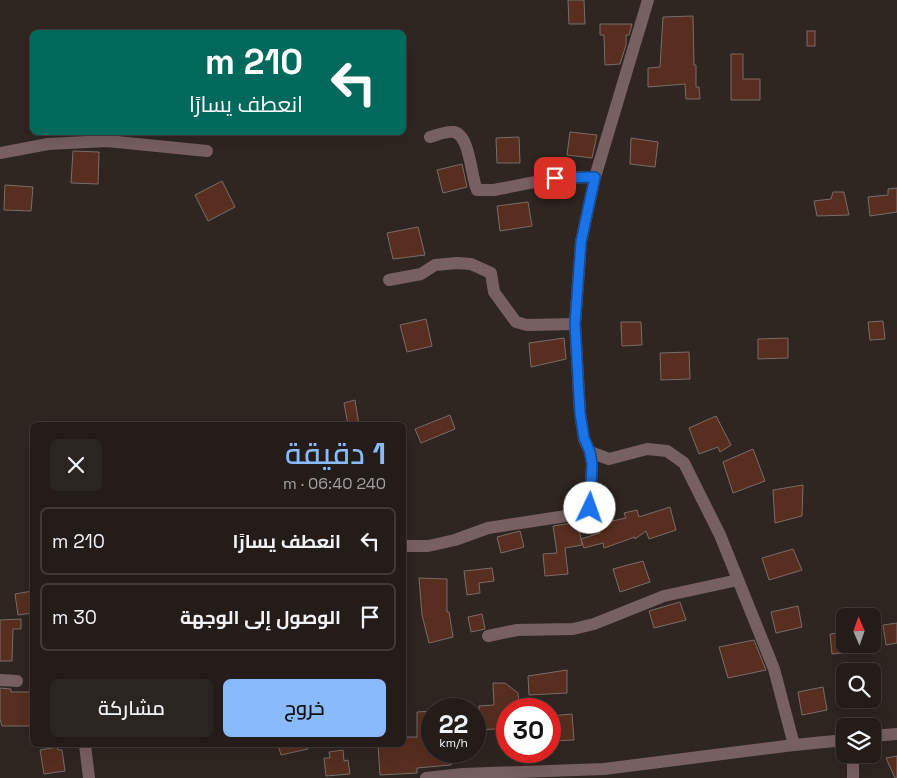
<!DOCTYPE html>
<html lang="ar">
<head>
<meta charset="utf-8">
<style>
  :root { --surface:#231c19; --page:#2b2522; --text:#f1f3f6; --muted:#a3a1a2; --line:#403a38; --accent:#89bafc }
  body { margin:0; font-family:"Space Grotesk",Cairo,sans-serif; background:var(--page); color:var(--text); direction:rtl; height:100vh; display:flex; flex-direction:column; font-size:19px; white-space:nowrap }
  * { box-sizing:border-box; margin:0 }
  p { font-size:16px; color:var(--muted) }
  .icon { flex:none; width:28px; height:28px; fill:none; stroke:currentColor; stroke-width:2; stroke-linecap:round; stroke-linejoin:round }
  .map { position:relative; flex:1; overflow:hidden; direction:ltr }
  .sheet { position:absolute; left:30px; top:422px; width:376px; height:325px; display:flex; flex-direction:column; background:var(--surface); border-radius:8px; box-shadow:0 5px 20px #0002,0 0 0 1px var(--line); direction:rtl }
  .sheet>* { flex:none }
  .banner { position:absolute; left:30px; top:30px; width:376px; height:105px; border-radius:8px; box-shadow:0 5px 20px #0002,0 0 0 1px var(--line); direction:rtl; background:#00695c; color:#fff; overflow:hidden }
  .needle { width:32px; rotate:358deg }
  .fabs { position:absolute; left:836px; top:608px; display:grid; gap:10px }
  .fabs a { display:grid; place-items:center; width:45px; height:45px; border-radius:8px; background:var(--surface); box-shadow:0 5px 20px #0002,0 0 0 1px var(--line); font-size:25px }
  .speed { position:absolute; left:421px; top:698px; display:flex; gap:10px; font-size:25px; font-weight:700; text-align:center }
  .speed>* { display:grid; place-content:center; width:65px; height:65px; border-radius:50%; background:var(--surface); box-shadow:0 5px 20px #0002,0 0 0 1px var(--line); line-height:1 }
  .speed small { font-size:12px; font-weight:400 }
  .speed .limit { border:8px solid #d22; background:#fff; color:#111 }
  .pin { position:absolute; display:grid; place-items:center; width:42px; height:42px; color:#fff; margin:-21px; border-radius:10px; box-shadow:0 2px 8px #0006 }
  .me { position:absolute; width:55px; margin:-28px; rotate:3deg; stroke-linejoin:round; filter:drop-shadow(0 0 4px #0008) }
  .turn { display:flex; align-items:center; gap:18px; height:105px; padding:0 20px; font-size:22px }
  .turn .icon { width:65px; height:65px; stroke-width:2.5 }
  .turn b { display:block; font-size:35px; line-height:42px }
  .round { display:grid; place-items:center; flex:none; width:52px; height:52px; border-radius:8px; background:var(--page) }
  .overview { display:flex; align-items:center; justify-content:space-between; height:85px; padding:0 20px }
  h1 { font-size:30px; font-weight:600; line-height:38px; color:var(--accent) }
  .button { display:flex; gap:10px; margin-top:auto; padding:10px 20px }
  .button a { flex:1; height:58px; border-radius:8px; background:var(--accent); color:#111; font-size:20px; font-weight:600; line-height:58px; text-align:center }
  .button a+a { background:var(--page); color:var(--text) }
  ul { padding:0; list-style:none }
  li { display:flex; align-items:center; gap:15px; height:68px; margin:0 10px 8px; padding:0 10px; border:2px solid var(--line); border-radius:8px }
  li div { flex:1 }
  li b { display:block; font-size:19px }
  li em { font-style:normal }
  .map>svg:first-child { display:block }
  .building { fill:#572e1f; stroke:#796d69 }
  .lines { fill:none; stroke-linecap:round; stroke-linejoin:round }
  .minor { stroke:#776062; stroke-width:12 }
  .route-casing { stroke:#114b97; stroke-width:12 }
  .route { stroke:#1a73e8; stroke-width:9 }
</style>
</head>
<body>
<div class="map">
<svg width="897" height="778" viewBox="0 0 897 778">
  <rect width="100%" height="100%" fill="#2f2521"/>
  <g class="building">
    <path d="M568 0H584L585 24H569Z"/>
    <path d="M693 16 694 65H696V87H699L700 99H686L685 84 648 87V68L660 67 663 17Z"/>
    <path d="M600 24H632L629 35H626V45L620 64 605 65 604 35H600Z"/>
    <rect x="807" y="31" width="8" height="15"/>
    <path d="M731 54H743V79H760V100H731Z"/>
    <path d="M570 132 597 135 592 158 567 155Z"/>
    <path d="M519 137 520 163H497L496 138Z"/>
    <path d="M631 138 658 142 655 167 630 164Z"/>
    <path d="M73 151 99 152 98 184 71 183Z"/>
    <path d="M462 164 467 187 443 193 437 170Z"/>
    <path d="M222 181 235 207 208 221 195 195Z"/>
    <path d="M5 185 33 187 31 211 4 210Z"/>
    <path d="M897 188V212L870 216 868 197 888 195V189Z"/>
    <path d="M833 192H844L849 215 817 216 814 201 831 199Z"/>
    <path d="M528 202 532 226 500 231 497 206Z"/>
    <path d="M418 227 425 255 393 259 387 233Z"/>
    <path d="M426 319 432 346 407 352 400 325Z"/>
    <path d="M883 321 885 339 870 340 868 322Z"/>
    <path d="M621 322H641L642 345 622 346Z"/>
    <path d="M564 338 566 359 531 367 529 343Z"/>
    <path d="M788 338V358L758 359V339Z"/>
    <path d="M689 352 690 379 661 380 660 353Z"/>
    <path d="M355 400 359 425H348L344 403Z"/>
    <path d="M450 415 455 429 421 443 415 429Z"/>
    <path d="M716 416 731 445 720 452 718 447 699 454 689 428Z"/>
    <path d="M753 449 765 481 733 493 723 462Z"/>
    <path d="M803 485 802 516 775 523 773 490Z"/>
    <path d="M670 507 676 530 649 539 646 531 635 539V537L604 548 603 543 584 548 581 539 600 533 598 524 626 518 624 513 637 510 639 517Z"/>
    <path d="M578 522 582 545 565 548 568 574 545 576 543 554 557 553 553 526Z"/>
    <path d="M520 531 524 547 501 553 497 537Z"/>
    <path d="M793 549 802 570 769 580 762 558Z"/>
    <path d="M643 561 650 582 620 592 613 569Z"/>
    <path d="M492 568 494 581 479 583 480 593 467 595 464 571Z"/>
    <path d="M419 578 447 579V612H449L453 637 429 643 422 615Z"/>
    <path d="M32 591V613L18 615 15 594Z"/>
    <path d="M680 602 686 620 654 628 649 611Z"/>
    <path d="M798 606 802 627 776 633 771 612Z"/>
    <path d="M482 614 485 629 471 632 468 617Z"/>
    <path d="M21 619V629H13L12 661H0V620Z"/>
    <path d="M897 623V643L886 645 883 625Z"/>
    <path d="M845 632V644H851L852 652 832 654 830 634Z"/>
    <path d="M754 640 766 670 728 678 719 647Z"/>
    <path d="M567 670V693L529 695 528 676Z"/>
    <path d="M493 683H505L518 693 519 703H510V709H508V728L480 730 479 706 494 705Z"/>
    <path d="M823 687 827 710 802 715 798 692Z"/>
    <path d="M0 688 11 689V692H32L31 726H2L0 719Z"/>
    <path d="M432 711V751H451V765L417 768V773L380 775 378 745H404V737H417V712Z"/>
    <path d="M572 714 574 740 550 741V716Z"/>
    <path d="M278 745H308V749L281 755Z"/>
    <path d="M57 747 58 750H62L65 771 44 774 40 750Z"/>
    <path d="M343 750 344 761 348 760 350 774 326 776 324 758H330L329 752Z"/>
    <path d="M897 756V778H895L886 758Z"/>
  </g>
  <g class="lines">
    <g class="minor">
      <path d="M430 137C437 135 446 131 454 132 470 135 471 177 477 190H494L555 178 595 177"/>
      <path d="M0 153 48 144 107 141 207 151"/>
      <path d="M389 280 421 274 435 265 457 263 471 264 491 273 494 292 516 322 527 325 575 324"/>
      <path d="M590 452 609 459 647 449 667 451 684 463 720 535 774 669 794 745"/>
      <path d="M407 546H428L455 540 488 528 579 514 586 512 590 508 592 464 590 452 584 439 580 413 575 324 581 242 595 177 648 0"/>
      <path d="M488 636 517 630 573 629 594 624 664 596 738 580"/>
      <path d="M0 680 17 681"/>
      <path d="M872 736 897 734"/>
      <path d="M85 745 89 778"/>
      <path d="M426 778 462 774 604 769 794 745 845 740"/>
      <path d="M853 778V754"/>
    </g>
  </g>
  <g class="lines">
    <defs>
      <path id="route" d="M555 178 595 177 581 242 575 324 580 413 584 438 590 452 592 464 590 508"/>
    </defs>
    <use href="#route" class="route-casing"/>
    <use href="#route" class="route"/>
  </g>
</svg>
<div class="fabs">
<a><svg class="needle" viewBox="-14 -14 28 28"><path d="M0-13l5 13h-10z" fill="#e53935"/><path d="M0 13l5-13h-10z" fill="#a3a1a2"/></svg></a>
<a><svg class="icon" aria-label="search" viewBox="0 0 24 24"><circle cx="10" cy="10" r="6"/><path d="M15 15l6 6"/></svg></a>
<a><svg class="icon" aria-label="layers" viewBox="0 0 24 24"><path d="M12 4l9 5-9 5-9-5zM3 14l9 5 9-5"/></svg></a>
</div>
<div class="speed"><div>22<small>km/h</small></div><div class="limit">30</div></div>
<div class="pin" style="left:555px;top:178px;background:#d93025"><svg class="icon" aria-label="arrive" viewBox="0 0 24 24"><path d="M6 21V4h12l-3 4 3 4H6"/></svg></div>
<svg class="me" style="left:590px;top:508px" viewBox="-20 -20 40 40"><circle r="19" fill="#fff"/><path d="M0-13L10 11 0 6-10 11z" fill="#1a73e8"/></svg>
<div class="banner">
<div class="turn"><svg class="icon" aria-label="left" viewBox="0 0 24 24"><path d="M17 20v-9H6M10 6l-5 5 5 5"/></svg><div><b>210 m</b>انعطف يسارًا</div></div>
</div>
<section class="sheet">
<div class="overview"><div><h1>1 دقيقة</h1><p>240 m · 06:40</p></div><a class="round"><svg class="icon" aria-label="close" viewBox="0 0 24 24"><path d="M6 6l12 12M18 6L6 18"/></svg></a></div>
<ul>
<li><svg class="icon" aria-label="left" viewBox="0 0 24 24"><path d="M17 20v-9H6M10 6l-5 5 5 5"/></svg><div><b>انعطف يسارًا</b></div><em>210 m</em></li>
<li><svg class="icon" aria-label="arrive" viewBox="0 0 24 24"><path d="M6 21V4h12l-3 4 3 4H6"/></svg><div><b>الوصول إلى الوجهة</b></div><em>30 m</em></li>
</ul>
<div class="button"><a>خروج</a><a>مشاركة</a></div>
</section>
</div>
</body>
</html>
